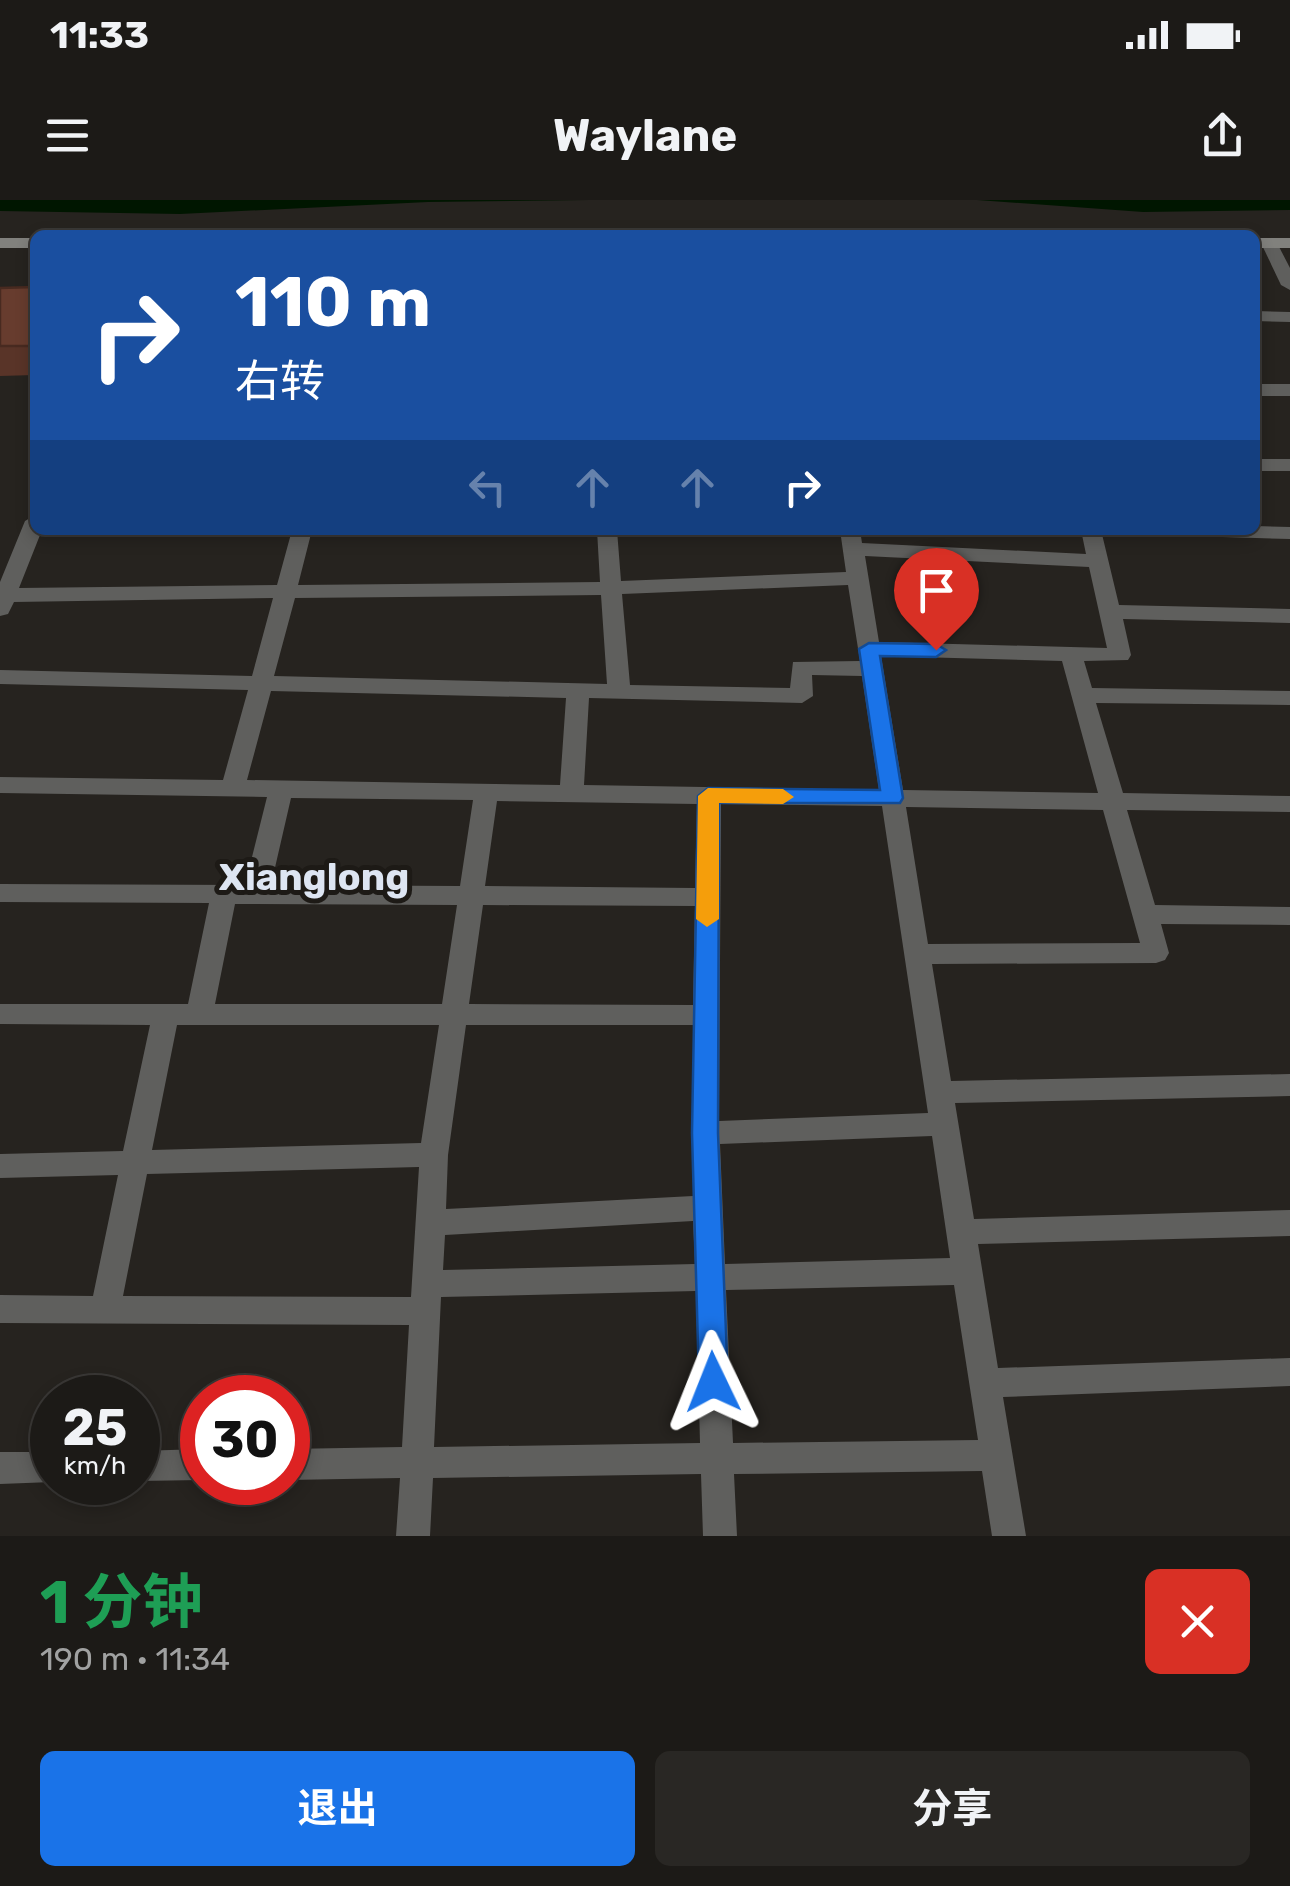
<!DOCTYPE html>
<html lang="zh">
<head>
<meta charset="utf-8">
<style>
  :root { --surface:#1c1a17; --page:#292724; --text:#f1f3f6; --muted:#a0a1a1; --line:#3a3836; --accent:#1a73e8 }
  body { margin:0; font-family:Rubik,"Noto Sans SC",sans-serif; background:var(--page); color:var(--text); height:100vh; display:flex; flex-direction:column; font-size:38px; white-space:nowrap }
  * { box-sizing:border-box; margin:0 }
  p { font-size:32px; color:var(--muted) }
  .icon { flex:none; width:55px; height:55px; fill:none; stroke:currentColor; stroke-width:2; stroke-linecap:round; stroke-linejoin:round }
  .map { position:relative; height:1336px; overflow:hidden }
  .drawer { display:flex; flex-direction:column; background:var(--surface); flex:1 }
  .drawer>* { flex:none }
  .banner { position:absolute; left:30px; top:30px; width:1230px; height:305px; border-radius:15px; box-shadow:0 5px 15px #0003,0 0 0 2px var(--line); background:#1a4fa0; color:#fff; overflow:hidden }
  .speed { position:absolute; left:30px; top:1175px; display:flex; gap:20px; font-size:50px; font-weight:700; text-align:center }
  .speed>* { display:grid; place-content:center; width:130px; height:130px; border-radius:50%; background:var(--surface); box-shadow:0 5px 15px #0003,0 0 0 2px var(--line); line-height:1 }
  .speed small { font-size:25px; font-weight:400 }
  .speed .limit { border:15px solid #d22; background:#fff; color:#111 }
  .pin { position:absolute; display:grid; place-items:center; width:85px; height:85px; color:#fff; margin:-102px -42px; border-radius:50% 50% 50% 0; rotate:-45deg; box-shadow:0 0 10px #0007 }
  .pin .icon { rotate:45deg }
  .me { position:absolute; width:110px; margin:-55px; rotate:358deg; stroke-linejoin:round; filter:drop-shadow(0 0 8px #0008) }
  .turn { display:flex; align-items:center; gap:35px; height:210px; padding:0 40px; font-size:45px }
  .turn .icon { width:130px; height:130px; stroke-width:2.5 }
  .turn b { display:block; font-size:70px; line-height:85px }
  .lanes { display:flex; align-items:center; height:95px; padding:0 40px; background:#0003; justify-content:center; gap:50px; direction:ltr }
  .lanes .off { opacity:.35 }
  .round { display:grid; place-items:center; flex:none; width:105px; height:105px; border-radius:15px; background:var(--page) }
  .headline { display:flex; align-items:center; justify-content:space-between; height:170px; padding:0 40px }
  h1 { font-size:60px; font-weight:700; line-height:75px; color:#1e9e55 }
  .primary-button { display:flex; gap:20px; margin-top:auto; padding:20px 40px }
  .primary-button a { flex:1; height:115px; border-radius:15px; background:var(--accent); color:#fff; font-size:40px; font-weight:700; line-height:115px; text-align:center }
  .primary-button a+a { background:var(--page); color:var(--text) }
  .status { display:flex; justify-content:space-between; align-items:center; height:70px; padding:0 50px; background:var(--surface); direction:ltr }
  .status svg { height:28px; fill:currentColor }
  header { display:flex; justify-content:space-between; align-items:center; height:130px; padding:0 40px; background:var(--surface); font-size:45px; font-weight:700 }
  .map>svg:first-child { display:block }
  .water { fill:#001600 }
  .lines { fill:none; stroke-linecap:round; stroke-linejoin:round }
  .street { fill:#5f5f5d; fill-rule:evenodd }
  .secondary { fill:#81817d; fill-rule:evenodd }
  .wall { fill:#593428 }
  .building { fill:#673c2e; stroke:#482a20; stroke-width:2.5 }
  .route { fill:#1a73e8; stroke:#114b97; stroke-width:2.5 }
  .slow { fill:#f59e0b }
  .labels { text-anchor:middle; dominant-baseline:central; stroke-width:10; stroke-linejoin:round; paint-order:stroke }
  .quarter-label { font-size:38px; font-weight:bold; fill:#dde5f2; stroke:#1d1a16 }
</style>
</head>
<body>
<div class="status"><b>11:33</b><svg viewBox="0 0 49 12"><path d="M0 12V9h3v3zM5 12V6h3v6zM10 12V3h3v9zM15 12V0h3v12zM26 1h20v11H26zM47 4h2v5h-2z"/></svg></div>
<header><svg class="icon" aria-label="menu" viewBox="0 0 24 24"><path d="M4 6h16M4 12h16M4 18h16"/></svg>Waylane<svg class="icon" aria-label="share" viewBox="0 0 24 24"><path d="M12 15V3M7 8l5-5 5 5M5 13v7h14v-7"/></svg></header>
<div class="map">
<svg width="1290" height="1336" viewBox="0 0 1290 1336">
  <rect width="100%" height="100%" fill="#26231f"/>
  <g class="water">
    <path d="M0 0H589L428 2 180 14 0 11Z"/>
    <path d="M977 0H1290V10L1143 12Z"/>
  </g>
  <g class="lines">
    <g class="street">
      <path d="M1269 38 1275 39 1290 68V90L1281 85 1261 43Z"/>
      <path d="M1255 111 1290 112V122L1255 121Z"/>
      <rect x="1255" y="184" width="35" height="12"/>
      <rect x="1255" y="259" width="35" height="12"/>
      <path d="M35 315V330H42L19 388 277 385 292 330H312L298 385 600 382 597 330H617L621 381 846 372 840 330H860L862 343 1086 354 1081 330H1101L1119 405 1290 409V423L1123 419 1131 455 1128 460 1084 461 1092 488 1290 491V505L1096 503 1123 593 1290 596V612L1127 610 1155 705 1290 707V725L1161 724 1169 753 1165 760 1156 763 932 764 951 881 1290 874V896L955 903 974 1019 1290 1010V1036L978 1044 998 1168 1290 1158V1186L1003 1197 1026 1336H992L982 1271 734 1274 737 1336H703L701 1274 433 1278 430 1336H396L400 1278 288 1280V1249L402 1247 409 1125 0 1123V1095L93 1096 118 975 0 978V954L123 951 150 825 0 824V804H188L209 703 0 702V684L245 685 267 597 0 593V577L223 580 248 490 0 484V470L252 476 273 398 14 402 8 414 0 416V382L25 321ZM865 356 1089 367 1107 448 879 442ZM848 385 860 461 793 462 790 488 630 485 622 394ZM601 395 607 484 274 476 295 398ZM881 456 1062 461 1098 593 903 590ZM812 475 862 476 879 590 584 585 589 498 802 503 813 496ZM271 491 566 498 560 585 247 580ZM291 598 473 600 460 686 271 685ZM497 601 697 604 695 688 485 686ZM721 604 882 606 928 913 719 921ZM906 607 1103 610 1140 743 928 744ZM235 704 457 705 442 804H215ZM483 705 695 706 693 805 469 804ZM177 825H439L421 943 152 950ZM466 825H693V996L446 1009 448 955ZM932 936 950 1058 725 1064 720 944ZM419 967 411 1097 123 1096 147 974ZM693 1021 695 1064 443 1070 445 1035ZM954 1085 978 1240 733 1243 726 1090ZM696 1091 700 1243 434 1247 441 1097Z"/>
      <path d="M1255 326 1290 327V339L1190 336 1180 330H1255Z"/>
      <path d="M202 1249V1280L138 1281V1251Z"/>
      <path d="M0 1252H52V1282L0 1284Z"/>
    </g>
    <g class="secondary">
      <rect x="0" y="38" width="35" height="10"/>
      <rect x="1255" y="38" width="35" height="10"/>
    </g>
  </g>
  <path class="wall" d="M35 87V175L0 176V88Z"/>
  <path class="building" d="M35 87V139L32 146H0V88Z"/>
  <path class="route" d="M869 443 936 444 946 450 936 457 880 456 903 598 900 603H719L718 933 728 1182 723 1192 713 1195 703 1192 699 1182 692 933 698 596 708 588 880 590 859 449Z"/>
  <path class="slow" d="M708 588 783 589 794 597 783 604 719 603V719L707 727 696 719 698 596Z"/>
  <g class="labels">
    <g class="quarter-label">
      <text x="314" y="677">Xianglong</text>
    </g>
  </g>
</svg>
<div class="speed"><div>25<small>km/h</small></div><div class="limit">30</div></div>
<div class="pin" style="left:936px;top:450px;background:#d93025"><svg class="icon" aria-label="arrive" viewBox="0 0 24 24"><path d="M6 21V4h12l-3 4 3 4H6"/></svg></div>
<svg class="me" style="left:713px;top:1182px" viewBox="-20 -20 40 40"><path d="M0-17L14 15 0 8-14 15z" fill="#1a73e8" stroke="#fff" stroke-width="4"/></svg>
<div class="banner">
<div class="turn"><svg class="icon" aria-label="right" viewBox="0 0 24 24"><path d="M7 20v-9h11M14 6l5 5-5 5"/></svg><div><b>110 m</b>右转</div></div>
<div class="lanes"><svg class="icon off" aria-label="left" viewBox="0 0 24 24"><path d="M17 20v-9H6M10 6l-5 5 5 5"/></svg><svg class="icon off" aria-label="ahead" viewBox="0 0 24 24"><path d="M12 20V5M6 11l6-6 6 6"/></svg><svg class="icon off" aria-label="ahead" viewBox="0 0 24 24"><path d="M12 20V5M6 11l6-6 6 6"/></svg><svg class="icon" aria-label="right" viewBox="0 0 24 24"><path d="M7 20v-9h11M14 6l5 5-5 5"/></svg></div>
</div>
</div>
<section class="drawer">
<div class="headline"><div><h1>1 分钟</h1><p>190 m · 11:34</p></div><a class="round" style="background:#d93025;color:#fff"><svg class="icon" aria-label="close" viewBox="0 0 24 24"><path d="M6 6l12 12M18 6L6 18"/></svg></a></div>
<div class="primary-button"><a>退出</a><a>分享</a></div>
</section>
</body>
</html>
